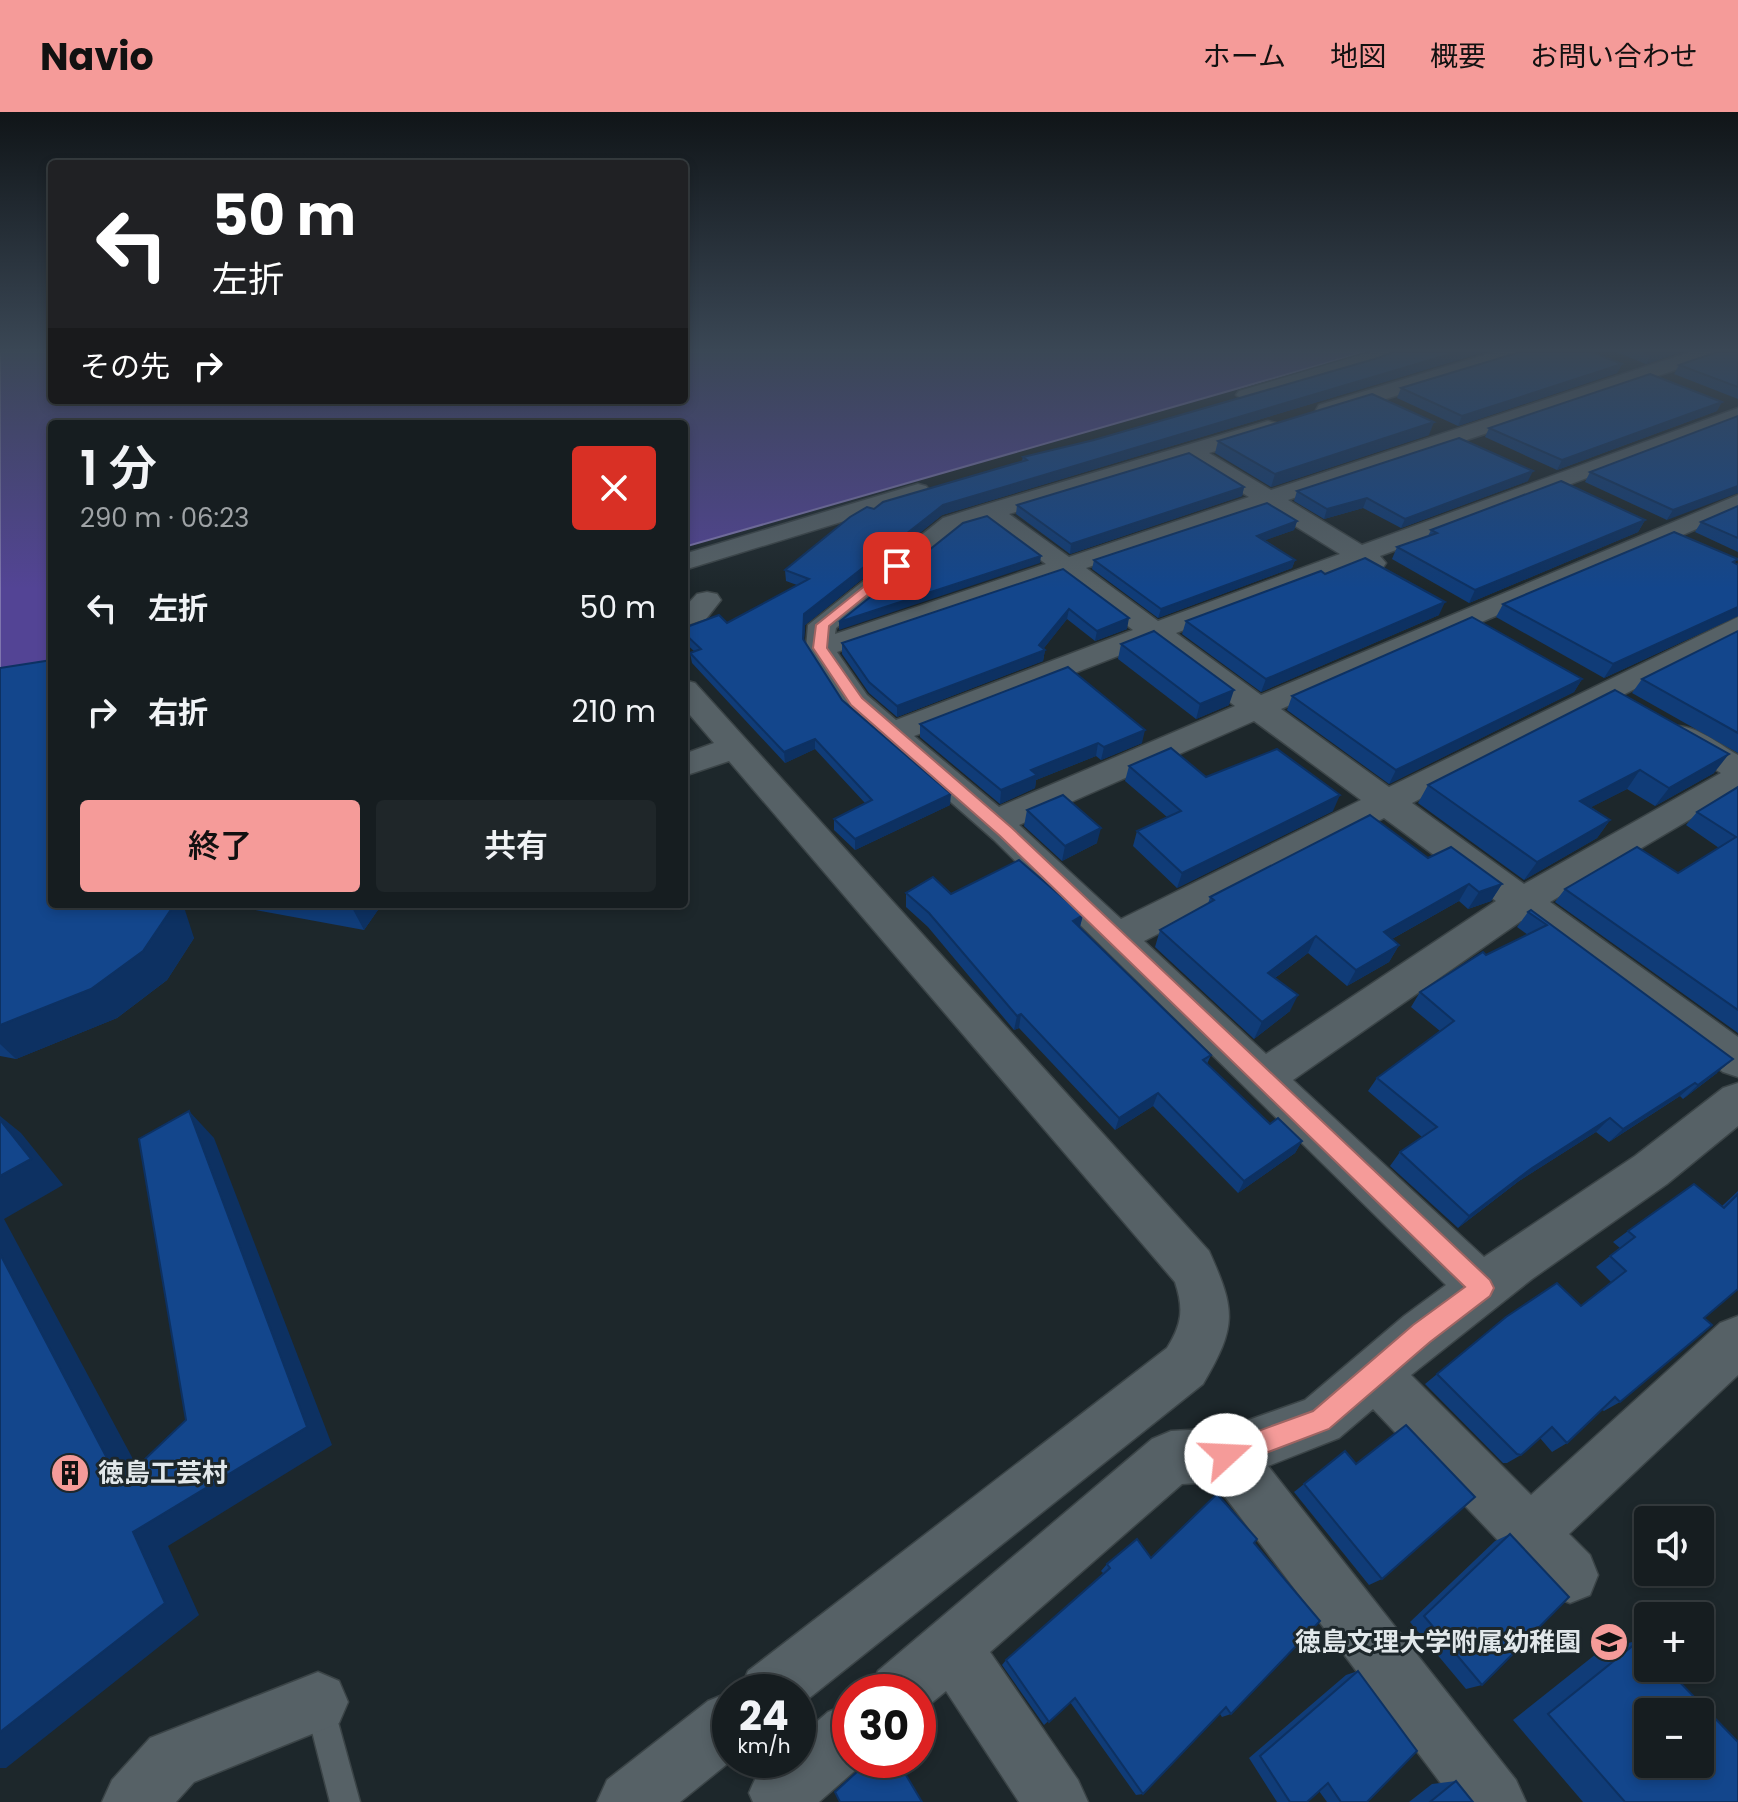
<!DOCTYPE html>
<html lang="ja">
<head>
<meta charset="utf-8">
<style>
  :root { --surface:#161d20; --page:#1f2629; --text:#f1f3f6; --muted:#9ea2a5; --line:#353b3e; --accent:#f59b99 }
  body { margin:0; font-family:Poppins,"Noto Sans JP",sans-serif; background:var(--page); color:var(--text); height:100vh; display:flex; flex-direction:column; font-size:30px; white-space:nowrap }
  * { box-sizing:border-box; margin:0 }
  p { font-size:26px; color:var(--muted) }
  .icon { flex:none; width:44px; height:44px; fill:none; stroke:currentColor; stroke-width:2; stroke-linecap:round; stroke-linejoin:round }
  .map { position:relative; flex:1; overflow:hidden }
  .drawer { position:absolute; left:48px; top:308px; width:640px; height:488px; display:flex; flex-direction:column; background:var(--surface); border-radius:8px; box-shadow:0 4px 12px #0003,0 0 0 2px var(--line) }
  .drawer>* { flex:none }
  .top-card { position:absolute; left:48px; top:48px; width:640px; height:244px; border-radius:8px; box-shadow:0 4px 12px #0003,0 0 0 2px var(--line); background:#202124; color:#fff; overflow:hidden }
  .fabs { position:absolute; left:1634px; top:1394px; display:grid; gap:16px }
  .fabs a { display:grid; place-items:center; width:80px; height:80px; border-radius:8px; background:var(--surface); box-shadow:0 4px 12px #0003,0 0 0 2px var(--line); font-size:40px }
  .speed { position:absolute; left:712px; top:1562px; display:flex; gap:16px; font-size:40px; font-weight:700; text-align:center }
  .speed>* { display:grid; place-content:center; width:104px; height:104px; border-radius:50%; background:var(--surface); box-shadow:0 4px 12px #0003,0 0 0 2px var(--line); line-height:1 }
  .speed small { font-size:20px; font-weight:400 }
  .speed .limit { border:12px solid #d22; background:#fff; color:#111 }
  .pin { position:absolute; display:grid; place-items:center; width:68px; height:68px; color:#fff; margin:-34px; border-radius:16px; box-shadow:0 4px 12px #0006 }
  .me { position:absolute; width:88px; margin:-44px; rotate:70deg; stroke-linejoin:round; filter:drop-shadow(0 0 6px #0008) }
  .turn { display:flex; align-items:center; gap:28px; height:168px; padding:0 32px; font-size:36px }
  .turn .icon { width:104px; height:104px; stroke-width:2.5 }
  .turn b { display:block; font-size:56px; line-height:68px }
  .then { display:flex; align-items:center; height:76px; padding:0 32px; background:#0003; gap:16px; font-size:30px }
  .round { display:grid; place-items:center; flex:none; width:84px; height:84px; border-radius:8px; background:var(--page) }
  .summary { display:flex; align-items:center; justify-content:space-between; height:136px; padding:0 32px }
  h1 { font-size:48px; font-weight:600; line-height:60px }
  .cta { display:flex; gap:16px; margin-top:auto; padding:16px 32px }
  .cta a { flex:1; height:92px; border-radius:8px; background:var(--accent); color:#111; font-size:32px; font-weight:600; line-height:92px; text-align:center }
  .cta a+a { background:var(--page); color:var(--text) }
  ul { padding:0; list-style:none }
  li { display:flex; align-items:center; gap:24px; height:104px; padding:0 32px }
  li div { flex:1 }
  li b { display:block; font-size:30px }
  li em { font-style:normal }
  header { display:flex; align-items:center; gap:48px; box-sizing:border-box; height:112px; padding:0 40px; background:var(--accent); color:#111 }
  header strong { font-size:38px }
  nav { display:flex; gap:44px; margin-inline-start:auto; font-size:28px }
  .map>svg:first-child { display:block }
  .water { fill:#534495; stroke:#7e75ae; stroke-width:2 }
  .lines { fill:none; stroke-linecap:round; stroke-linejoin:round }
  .service-casing { stroke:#3b4447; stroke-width:3 }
  .minor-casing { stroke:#3b4447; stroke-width:3 }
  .service { fill:#566166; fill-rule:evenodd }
  .minor { fill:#566166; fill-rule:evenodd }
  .wall { fill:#103c78 }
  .shaded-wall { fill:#0d3162 }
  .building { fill:#13468c; stroke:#0d3162; stroke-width:2; fill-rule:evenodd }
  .route { fill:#f59b99; stroke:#9f6563; stroke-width:2 }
  .labels { text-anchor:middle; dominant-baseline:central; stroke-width:6; stroke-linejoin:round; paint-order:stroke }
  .near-poi-label { font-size:26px; font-weight:bold; fill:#e1e7ea; stroke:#1d272b; text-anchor:start }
</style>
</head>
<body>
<header>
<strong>Navio</strong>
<nav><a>ホーム</a><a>地図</a><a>概要</a><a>お問い合わせ</a></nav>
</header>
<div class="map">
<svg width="1738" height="1690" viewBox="0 0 1738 1690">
  <rect width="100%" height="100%" fill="#1d272b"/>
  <path class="water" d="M0 240H52V288H684V240H1365L684 435V312H52V550L0 559Z"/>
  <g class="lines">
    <defs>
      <path id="service" d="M319 1578 329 1582 333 1592 360 1690H330L305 1592 309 1582Z"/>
      <g id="minor">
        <path d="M1370 240H1401L1398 244 1253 287 1246 289 1236 283 1239 279Z"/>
        <path d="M1494 240H1525L1522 244 1335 303H1319L1316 298 1319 293Z"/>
        <path d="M1690 240H1720L1717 244 1288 388 1362 433 1738 296V309L1380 444 1386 451 1382 457 1373 459 1358 453 1176 521 1261 583 1738 383V399L1281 597 1389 675 1738 505V524L1412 691 1524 772 1721 661 1667 629 1662 622 1667 615C1692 609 1717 631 1738 643V679L1550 790 1738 925V965L1723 960 1521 809 1293 968 1484 1145 1635 1044 1723 976 1738 971V1014L1667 1072 1532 1167 1411 1263 1531 1383 1720 1211 1738 1204V1263L1569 1422 1590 1443 1598 1463 1590 1483 1570 1491 1550 1483 1373 1297 1339 1326 1268 1354 1516 1668 1526 1690H1455L1214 1370 1182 1372 990 1540 1078 1668 1088 1690H1019L946 1579 918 1602V1580H869L878 1559 1152 1327 1171 1319 1226 1316 1305 1288 1404 1204 1446 1173 994 728 845 597 806 536 808 513 943 406 981 394 1268 309 1276 311 1279 316 1276 321 1209 341 1271 378ZM1188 347 1249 385 1069 445 1009 402ZM1266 396 1340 442 1158 509 1086 456ZM987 408 1046 452 835 522 836 516 961 416ZM1062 464 1133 518 896 608 867 583 837 540ZM1151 531 1235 594 999 695 914 624ZM1254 609 1361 688 1121 807 1019 713ZM1384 706 1496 789 1266 942 1144 829Z"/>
        <path d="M918 372 926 374 930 379 926 384 684 458V442Z"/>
        <path d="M707 480 717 482 721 488 706 507 684 514V496L697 482Z"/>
        <path d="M684 568 695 571 1209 1139C1236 1199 1237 1214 1203 1272L798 1595V1580H739L748 1559 1167 1236C1182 1212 1184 1197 1175 1170L729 649 684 664V642L714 631 684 596Z"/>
        <path d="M318 1560 339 1569 348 1590 339 1611 194 1670 176 1690H102L112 1668 150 1626Z"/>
        <path d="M730 1580 732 1648 680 1690H597L607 1668 708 1589Z"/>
        <path d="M850 1591V1648H867L819 1690H753L749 1681C762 1650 765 1648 798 1648V1626L828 1600Z"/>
      </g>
    </defs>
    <use href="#service" class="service-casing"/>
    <use href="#minor" class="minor-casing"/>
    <use href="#service" class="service"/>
    <use href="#minor" class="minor"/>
  </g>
  <g class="wall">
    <path d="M1484 240 942 403 805 513 804 529 842 588 950 693 855 738 834 718V707L865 691 815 637 785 651 692 551 690 541 694 539 684 530V516L727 511 797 473 786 469 785 458 874 397 1022 349 1023 345Z"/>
    <path d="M1616 240H1681L1646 252Z"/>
    <path d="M1738 240V287L1674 262 1679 253Z"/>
    <path d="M1622 252 1617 261 1458 314 1397 286 1401 276Z"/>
    <path d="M1717 299 1557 358 1485 325 1489 316Z"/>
    <path d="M1738 304 1667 408 1585 370 1590 360Z"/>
    <path d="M1429 323 1271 375 1215 341 1218 329Z"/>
    <path d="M1528 369 1401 416 1363 396 1324 407 1294 389 1297 379Z"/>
    <path d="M1244 375 1242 384 1070 442 1016 402 1017 393Z"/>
    <path d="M1738 394V440L1695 420 1701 410Z"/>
    <path d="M1645 408 1638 420 1469 491 1392 447 1397 435 1428 424 1431 418Z"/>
    <path d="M1297 409 1294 418 1265 428 1295 448 1292 456 1158 506 1092 457 1094 448Z"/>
    <path d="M1735 452 1738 453V504L1604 566 1496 505 1503 492Z"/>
    <path d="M1063 457 1127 517 1095 529 1067 507 1043 537 1045 538 1043 549 897 605 869 581 842 542V531Z"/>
    <path d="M1325 462 1439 503 1261 580 1182 522 1186 509Z"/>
    <path d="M1738 519V641L1632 581 1642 567Z"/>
    <path d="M1121 532 1229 593 1196 607 1118 547Z"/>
    <path d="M0 556 194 826 167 868 117 906 16 947 0 944Z"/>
    <path d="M1582 567 1574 580 1389 672 1287 598 1292 584Z"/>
    <path d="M1615 578 1714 661 1655 694 1627 677 1591 695 1610 708 1597 726 1524 768 1418 691 1428 673Z"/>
    <path d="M920 612 1142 631 1101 648 1096 644 1036 668 1035 676 1000 692 920 625Z"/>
    <path d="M1129 654 1206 665 1333 699 1177 776 1133 734 1137 719 1167 705 1125 669Z"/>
    <path d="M1738 675V921L1555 790 1565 777 1678 761 1719 736 1686 713 1697 700Z"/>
    <path d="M1027 698 1097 731 1062 749 1024 714Z"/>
    <path d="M1428 746 1502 772 1491 789 1468 797 1459 789 1392 827 1399 833 1389 850 1347 874 1308 841 1275 866 1290 899 1254 927 1155 835 1160 818 1208 792 1210 785Z"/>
    <path d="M906 781 951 782 1083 803 1080 815 1211 943 1207 952 1270 1012 1302 1029 1295 1041 1238 1081 1153 994 1115 1018 1019 916 1014 918 928 815 906 795Z"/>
    <path d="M222 792H382L364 818Z"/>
    <path d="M1531 798 1717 961 1683 987 1680 984 1609 1030 1596 1020 1519 1069 1458 1116 1390 1054 1400 1040 1422 1025 1368 979 1377 966 1440 919 1411 895 1420 880 1486 843 1528 823 1517 815 1528 800Z"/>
    <path d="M1738 1079V1177L1704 1206 1620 1290 1604 1299 1602 1298 1567 1331 1552 1340 1540 1326 1521 1343 1507 1351H1503L1425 1272 1506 1205 1581 1194 1611 1170 1596 1155 1620 1136 1613 1130 1628 1119 1722 1094Z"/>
    <path d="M1345 1339 1382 1467 1369 1473 1294 1380Z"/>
    <path d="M1510 1422 1482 1573 1466 1577 1410 1510 1495 1429Z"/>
    <path d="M1254 1431 1231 1602 1222 1605 1220 1602 1143 1682 1136 1683 1070 1590 1044 1613 1002 1553 1006 1548 1104 1462 1101 1459 1107 1452Z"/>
    <path d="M1640 1528 1738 1690H1583L1513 1608 1601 1538Z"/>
    <path d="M1358 1559 1367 1690H1327L1319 1679 1307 1690H1277L1249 1646 1346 1563Z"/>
    <path d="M1456 1669 1473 1690H1409L1432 1672Z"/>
  </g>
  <g class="shaded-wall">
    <path d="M1457 240H1484L942 403 805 513 803 538 804 502 943 393Z"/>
    <path d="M1659 240H1681L1646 252 1651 243Z"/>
    <path d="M1622 252 1617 261 1458 314 1462 304Z"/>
    <path d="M1722 290 1717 299 1557 358 1562 348Z"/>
    <path d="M1434 310 1429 323 1271 375 1275 362Z"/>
    <path d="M1533 359 1528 369 1401 416 1405 407Z"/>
    <path d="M1738 374V381L1667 408 1673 398Z"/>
    <path d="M1244 375 1242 384 1070 442 1071 432Z"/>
    <path d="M1367 386 1363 396 1324 407 1327 397Z"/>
    <path d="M1645 408 1638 420 1469 491 1475 478Z"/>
    <path d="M1297 409 1294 418 1255 432 1257 424Z"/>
    <path d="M1041 444 1040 451 839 518V510Z"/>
    <path d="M1295 448 1292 456 1158 506 1161 497Z"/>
    <path d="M1445 490 1439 503 1261 580 1266 567Z"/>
    <path d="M1738 495V504L1604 566 1613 552Z"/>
    <path d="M1069 497 1067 507 1041 540 1045 538 1043 549 897 605V594L1039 533Z"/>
    <path d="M1129 506 1127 517 1095 529 1097 519Z"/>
    <path d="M1582 567 1574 580 1389 672 1396 658Z"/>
    <path d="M1234 578 1229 593 1196 607 1200 592Z"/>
    <path d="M1145 618 1142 631 1101 648 1104 635Z"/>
    <path d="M815 627V637L785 651 784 640Z"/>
    <path d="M1098 631 1096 644 1036 668 1035 676 1000 692 1001 678 1031 658Z"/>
    <path d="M1729 642 1714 661 1655 694 1669 676Z"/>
    <path d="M1640 658 1627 677 1568 707 1580 689Z"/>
    <path d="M951 682 950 693 855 738V727Z"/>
    <path d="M1340 683 1333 699 1177 776 1182 761Z"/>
    <path d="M1610 708 1597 726 1524 768 1537 750Z"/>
    <path d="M1101 716 1097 731 1062 749 1065 734Z"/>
    <path d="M1469 772 1459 789 1374 837 1384 820Z"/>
    <path d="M1502 772 1491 789 1468 797 1479 780Z"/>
    <path d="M171 792H183L194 826 167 868 117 906 16 947 0 932V913Z"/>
    <path d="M350 792H382L364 818Z"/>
    <path d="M1083 803 1079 817 1073 809Z"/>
    <path d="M1316 824 1308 841 1260 877 1268 861Z"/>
    <path d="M1399 833 1389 850 1347 874 1356 858Z"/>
    <path d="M1298 883 1290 899 1254 927 1262 910Z"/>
    <path d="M1021 902 1019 916 1014 918 1017 904Z"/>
    <path d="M1733 947 1717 961 1683 987 1698 973Z"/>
    <path d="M1695 971 1680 984 1609 1030 1623 1017Z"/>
    <path d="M1158 981 1153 994 1115 1018 1119 1006Z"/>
    <path d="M189 999 214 1026 332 1333 168 1434 199 1503 6 1656H0V1620L133 1420 307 1315Z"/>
    <path d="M0 1004 21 1021 63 1073 4 1107 155 1388 120 1371 0 1142Z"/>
    <path d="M1610 1006 1596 1020 1519 1069 1458 1116 1469 1104 1532 1056Z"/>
    <path d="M1302 1029 1295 1041 1238 1081 1244 1069Z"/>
  </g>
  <g class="building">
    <path d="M1393 240H1457L943 393 804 502 803 527 842 588 951 682 855 727 834 707 872 688 815 627 784 640 690 541 701 537 684 521V516L719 503 727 511 809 467 785 458 850 405 867 395 874 397 883 390 1027 348 1023 345 1094 328 1378 246Z"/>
    <path d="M1520 240H1592L1622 252 1462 304 1401 276Z"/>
    <path d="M1644 240H1659L1651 243Z"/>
    <path d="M1717 240H1738V275L1679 253Z"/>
    <path d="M1650 262 1722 290 1562 348 1489 316Z"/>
    <path d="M1372 282 1434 310 1275 362 1218 329Z"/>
    <path d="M1738 304V374L1673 398 1590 360Z"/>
    <path d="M1459 326 1533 359 1405 407 1367 386 1327 397 1297 379Z"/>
    <path d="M1189 341 1244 375 1071 432 1017 393Z"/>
    <path d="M1561 369 1645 408 1475 478 1397 435 1437 421 1431 418Z"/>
    <path d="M1267 391 1297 409 1257 424 1295 448 1161 497 1094 448Z"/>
    <path d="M1738 394V426L1701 410Z"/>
    <path d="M987 404 1041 444 839 510 963 411Z"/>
    <path d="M1674 420 1738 447 1733 450 1738 453V495L1613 552 1503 492Z"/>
    <path d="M1365 446 1445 490 1266 567 1186 509 1321 459 1325 462Z"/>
    <path d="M1063 457 1129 506 1097 519 1069 497 1039 533 1045 538 897 594 869 570 842 531Z"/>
    <path d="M1472 505 1582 567 1396 658 1292 584Z"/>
    <path d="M1154 519 1234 578 1200 592 1121 532Z"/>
    <path d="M1738 519V621L1642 567Z"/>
    <path d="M52 548V792H171L172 796 143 839 91 877 0 913V556Z"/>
    <path d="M1068 555 1145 618 1104 635 1098 631 1031 658 1037 663 1001 678 920 612Z"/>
    <path d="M1615 578 1729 642 1669 676 1640 658 1580 689 1610 708 1537 750 1428 673Z"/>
    <path d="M1171 636 1206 665 1277 637 1340 683 1182 761 1137 719 1181 699 1129 654Z"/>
    <path d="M1738 675V898L1565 777 1637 735 1678 761 1736 725 1697 700Z"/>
    <path d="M1063 683 1101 716 1065 734 1027 698Z"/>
    <path d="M1370 703 1428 746 1451 735 1502 772 1479 780 1469 772 1384 820 1399 833 1356 858 1316 824 1268 861 1298 883 1262 910 1160 818 1214 788 1210 785Z"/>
    <path d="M1019 748 1083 803 1073 809 1211 943 1203 948 1270 1012 1278 1006 1302 1029 1244 1069 1158 981 1119 1006 1021 902 1017 904 929 801 906 781 933 765 951 782Z"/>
    <path d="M1531 798 1733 947 1698 973 1695 971 1623 1017 1610 1006 1532 1056 1469 1104 1400 1040 1437 1015 1377 966 1454 909 1420 880 1483 840 1486 843 1547 813 1528 800Z"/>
    <path d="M189 999 307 1315 133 1420 165 1491 0 1620V1142L120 1371 186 1308 139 1027Z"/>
    <path d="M0 1008 31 1047 0 1064Z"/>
    <path d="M1694 1072 1724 1096 1738 1082V1177L1704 1206 1712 1213 1620 1290 1615 1285 1567 1331 1552 1315 1521 1343 1517 1342 1437 1262 1506 1205 1557 1171 1581 1194 1626 1159 1610 1144 1635 1125 1628 1119Z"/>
    <path d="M1406 1313 1475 1385 1382 1467 1304 1372 1345 1339 1356 1352Z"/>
    <path d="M1217 1382 1257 1427 1254 1431 1320 1509 1231 1602 1226 1595 1143 1682 1075 1586 1049 1610 1006 1548 1110 1456 1107 1452 1137 1427 1151 1446Z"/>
    <path d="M1510 1422 1569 1485 1482 1573 1424 1504Z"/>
    <path d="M1640 1528 1648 1537V1556H1666L1738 1630V1690H1625L1548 1602ZM1648 1600H1700V1652H1648Z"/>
    <path d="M1358 1559 1417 1639 1367 1690H1341L1328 1671 1307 1690H1290L1260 1644Z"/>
    <path d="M870 1648H897L922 1690H840L835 1680Z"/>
    <path d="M1456 1669 1473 1690H1430Z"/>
  </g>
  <linearGradient id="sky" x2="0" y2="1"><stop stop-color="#101518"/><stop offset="0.5" stop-color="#3a4755"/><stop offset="1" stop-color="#3a4755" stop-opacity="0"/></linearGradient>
  <rect width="1738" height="477" fill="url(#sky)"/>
  <path class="route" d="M892 452 903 454 829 514 827 536 862 586 1012 716 1490 1168 1494 1176 1490 1184 1430 1230 1329 1317 1226 1356 1217 1352 1213 1343 1217 1334 1313 1299 1413 1213 1465 1175 1000 724 851 593 813 536 816 513Z"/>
  <defs>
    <symbol id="building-disc" viewBox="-11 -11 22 22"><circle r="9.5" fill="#f59b99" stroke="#1d272b"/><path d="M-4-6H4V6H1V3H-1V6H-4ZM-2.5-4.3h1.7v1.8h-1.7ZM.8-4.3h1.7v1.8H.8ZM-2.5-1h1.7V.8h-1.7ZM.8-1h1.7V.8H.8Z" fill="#111"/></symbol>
    <symbol id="school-disc" viewBox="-11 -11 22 22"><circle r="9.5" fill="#f59b99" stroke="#1d272b"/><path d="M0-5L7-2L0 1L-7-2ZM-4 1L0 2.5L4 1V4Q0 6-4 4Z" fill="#111"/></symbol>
  </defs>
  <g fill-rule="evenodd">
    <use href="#building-disc" x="48" y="1339" width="44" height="44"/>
    <use href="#school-disc" x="1587" y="1508" width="44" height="44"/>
  </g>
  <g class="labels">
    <g class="near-poi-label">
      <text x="98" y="1361">徳島工芸村</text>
      <text x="1581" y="1530" text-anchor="end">徳島文理大学附属幼稚園</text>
    </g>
  </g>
</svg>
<div class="fabs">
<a><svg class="icon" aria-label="sound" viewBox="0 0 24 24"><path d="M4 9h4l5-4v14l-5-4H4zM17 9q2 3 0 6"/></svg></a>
<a>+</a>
<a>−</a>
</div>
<div class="speed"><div>24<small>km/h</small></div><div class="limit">30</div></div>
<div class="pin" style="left:897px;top:454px;background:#d93025"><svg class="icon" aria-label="arrive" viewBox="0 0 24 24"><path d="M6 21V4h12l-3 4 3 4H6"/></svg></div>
<svg class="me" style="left:1226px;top:1343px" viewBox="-20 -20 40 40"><circle r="19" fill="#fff"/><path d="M0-13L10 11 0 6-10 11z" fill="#f59b99"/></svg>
<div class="top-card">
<div class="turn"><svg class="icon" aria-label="left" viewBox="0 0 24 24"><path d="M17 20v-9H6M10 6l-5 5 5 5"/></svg><div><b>50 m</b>左折</div></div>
<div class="then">その先<svg class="icon" aria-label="right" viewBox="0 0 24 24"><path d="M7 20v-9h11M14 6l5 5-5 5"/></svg></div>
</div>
<section class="drawer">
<div class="summary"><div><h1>1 分</h1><p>290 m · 06:23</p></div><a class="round" style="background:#d93025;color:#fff"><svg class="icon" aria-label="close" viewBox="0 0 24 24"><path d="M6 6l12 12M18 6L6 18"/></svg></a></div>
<ul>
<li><svg class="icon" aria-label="left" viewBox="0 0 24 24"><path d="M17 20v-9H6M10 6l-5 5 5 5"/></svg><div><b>左折</b></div><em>50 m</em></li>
<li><svg class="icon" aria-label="right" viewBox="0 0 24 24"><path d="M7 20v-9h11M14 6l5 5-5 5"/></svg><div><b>右折</b></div><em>210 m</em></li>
</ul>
<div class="cta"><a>終了</a><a>共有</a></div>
</section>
</div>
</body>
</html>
